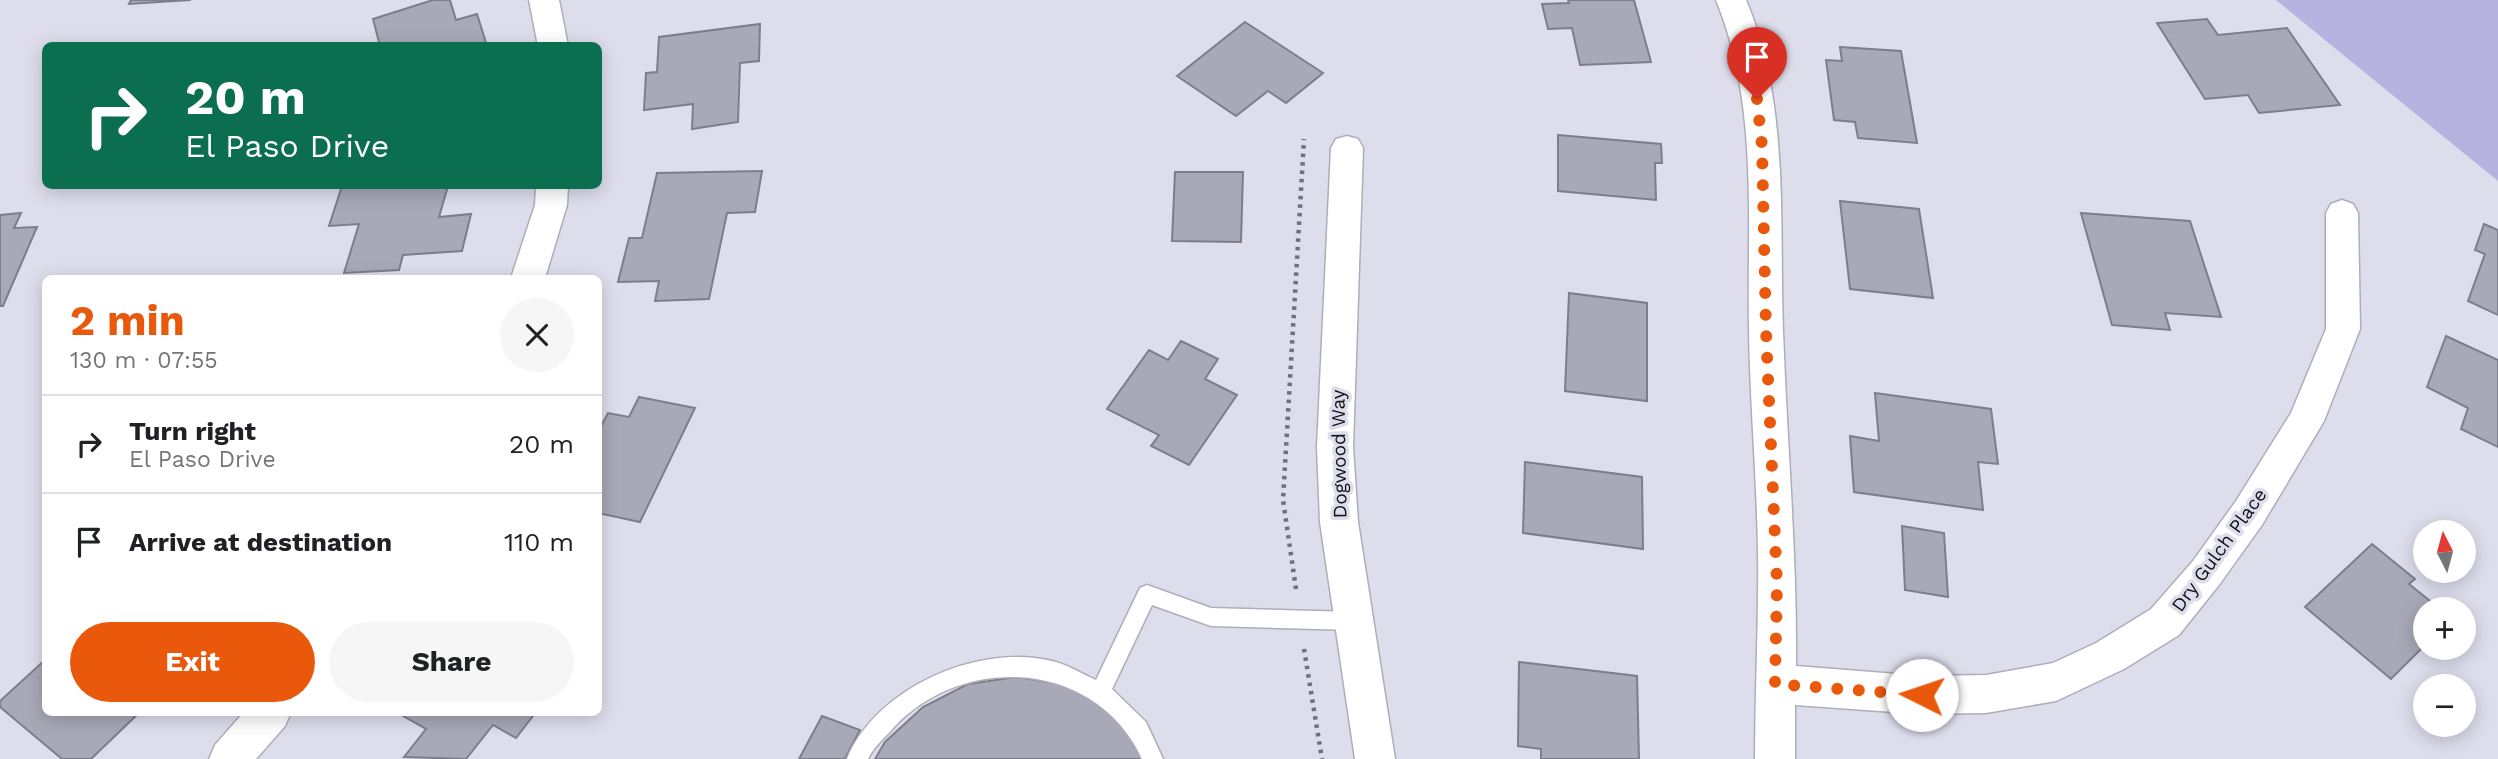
<!DOCTYPE html>
<html lang="en">
<head>
<meta charset="utf-8">
<style>
  :root { --surface:#fff; --page:#f6f6f6; --text:#202124; --muted:#757577; --line:#e0e0e0; --accent:#ea580c }
  body { margin:0; font-family:"Work Sans",sans-serif; background:var(--page); color:var(--text); height:100vh; display:flex; flex-direction:column; font-size:26px; white-space:nowrap }
  * { box-sizing:border-box; margin:0 }
  p { font-size:23px; color:var(--muted) }
  .icon { flex:none; width:38px; height:38px; fill:none; stroke:currentColor; stroke-width:2; stroke-linecap:round; stroke-linejoin:round }
  .map { position:relative; flex:1; overflow:hidden }
  .side { position:absolute; left:42px; top:275px; width:560px; height:441px; display:flex; flex-direction:column; background:var(--surface); border-radius:10px; box-shadow:0 4px 18px #0003 }
  .side>* { flex:none }
  .hud { position:absolute; left:42px; top:42px; width:560px; height:147px; border-radius:10px; box-shadow:0 4px 18px #0003; background:#0b6e4f; color:#fff; overflow:hidden }
  .needle { width:46px; rotate:354deg }
  .buttons { position:absolute; left:2413px; top:520px; display:grid; gap:14px }
  .buttons a { display:grid; place-items:center; width:63px; height:63px; border-radius:50%; background:var(--surface); box-shadow:0 4px 18px #0003; font-size:35px }
  .pin { position:absolute; display:grid; place-items:center; width:60px; height:60px; color:#fff; margin:-72px -30px; border-radius:50% 50% 50% 0; rotate:-45deg; box-shadow:0 0 7px #0007 }
  .pin .icon { rotate:45deg }
  .me { position:absolute; width:77px; margin:-38px; rotate:274deg; stroke-linejoin:round; filter:drop-shadow(0 0 5px #0008) }
  .turn { display:flex; align-items:center; gap:24px; height:147px; padding:0 28px; font-size:32px }
  .turn .icon { width:91px; height:91px; stroke-width:2.5 }
  .turn b { display:block; font-size:49px; line-height:60px }
  .round { display:grid; place-items:center; flex:none; width:74px; height:74px; border-radius:37px; background:var(--page) }
  .headline { display:flex; align-items:center; justify-content:space-between; height:119px; padding:0 28px }
  h1 { font-size:42px; font-weight:700; line-height:52px; color:var(--accent) }
  .primary-button { display:flex; gap:14px; margin-top:auto; padding:14px 28px }
  .primary-button a { flex:1; height:80px; border-radius:42px; background:var(--accent); color:#fff; font-size:28px; font-weight:700; line-height:80px; text-align:center }
  .primary-button a+a { background:var(--page); color:var(--text) }
  ul { padding:0; list-style:none }
  li { display:flex; align-items:center; gap:21px; height:98px; padding:0 28px; border-top:2px solid var(--line) }
  li div { flex:1 }
  li b { display:block; font-size:26px }
  li em { font-style:normal }
  .map>svg:first-child { display:block }
  .green { fill:#b7b3e0 }
  .building { fill:#a9a8b7; stroke:#7e7d8b; stroke-width:2 }
  .lines { fill:none; stroke-linecap:round; stroke-linejoin:round }
  .service-casing { stroke:#aeadbc; stroke-width:3 }
  .minor-casing { stroke:#aeadbc; stroke-width:3 }
  .path { stroke:#71707a; stroke-width:4.5; stroke-dasharray:3.5 5; stroke-linecap:butt }
  .service { fill:#fff; fill-rule:evenodd }
  .minor { fill:#fff; fill-rule:evenodd }
  .route { stroke:#ea580c; stroke-width:12; stroke-dasharray:0 21.6 }
  .labels { text-anchor:middle; dominant-baseline:central; stroke-width:7; stroke-linejoin:round; paint-order:stroke }
  .street-label { font-size:19px; fill:#131318; stroke:#deddec }
</style>
</head>
<body>
<div class="map">
<svg width="2498" height="759" viewBox="0 0 2498 759">
  <rect width="100%" height="100%" fill="#deddec"/>
  <path class="green" d="M2276 0H2498V181Z"/>
  <g class="building">
    <path d="M131 0H191L129 4Z"/>
    <path d="M433 0H450L456 20 477 14 487 46H380L373 19Z"/>
    <path d="M1568 0H1634L1651 62 1580 65 1572 28 1548 29 1542 4 1569 3Z"/>
    <path d="M2207 19 2218 35 2287 28 2340 105 2259 113 2248 95 2205 99 2157 23Z"/>
    <path d="M1245 22 1323 73 1286 103 1268 91 1236 116 1177 76Z"/>
    <path d="M760 24 759 61 740 63 738 122 692 129 693 104 644 110 646 73 657 72 659 37Z"/>
    <path d="M1840 47 1901 51 1917 143 1858 138 1855 122 1834 120 1826 60 1842 61Z"/>
    <path d="M1558 135 1661 144 1662 163H1655L1656 200 1558 191Z"/>
    <path d="M762 171 755 212 727 213 709 299 655 301 659 281 618 282 629 238H642L657 173Z"/>
    <path d="M1175 172H1243L1241 242 1172 241Z"/>
    <path d="M342 186H448L439 217 471 214 462 251 403 255 399 270 344 273 359 224 329 226Z"/>
    <path d="M1840 201 1919 209 1933 298 1850 289Z"/>
    <path d="M21 213 14 228 37 227 3 306H0V215Z"/>
    <path d="M2081 213 2190 221 2221 317 2165 313 2170 330 2112 325Z"/>
    <path d="M2484 224 2498 230V315L2468 301 2485 254 2475 250Z"/>
    <path d="M1569 293 1647 303V401L1565 391Z"/>
    <path d="M2446 336 2498 360V447L2461 429 2468 408 2427 387Z"/>
    <path d="M1181 341 1218 359 1205 379 1237 395 1189 465 1151 446 1159 435 1107 409 1149 350 1168 360Z"/>
    <path d="M1875 393 1991 409 1998 464 1978 462 1983 510 1854 492 1850 436 1879 441Z"/>
    <path d="M639 397 695 408 640 522 598 513V432L608 413 629 417Z"/>
    <path d="M1525 462 1642 477 1643 549 1523 533Z"/>
    <path d="M1902 526 1944 533 1948 597 1905 590Z"/>
    <path d="M2372 544 2415 579 2409 584 2440 609H2426V644L2391 679 2305 607Z"/>
    <path d="M46 659V712H140L91 759H62L0 707V701Z"/>
    <path d="M1519 662 1637 676 1639 759H1541V749L1518 746Z"/>
    <path d="M1016 677 1063 684 1104 706 1136 741 1143 759H875L885 742 923 707 968 684Z"/>
    <path d="M396 712H536L516 738 493 725 466 759 404 757 426 729Z"/>
    <path d="M822 716 860 730 845 759H799Z"/>
  </g>
  <g class="lines">
    <defs>
      <path id="service" d="M1147 585 1211 608 1354 612 1361 615 1364 621 1361 627 1354 630 1211 626 1152 605 1112 689 1146 722 1163 759H1142C1098 662 967 651 895 726 886 737 874 746 868 759H847C876 688 978 643 1052 661 1067 664 1082 674 1096 680L1140 588Z"/>
      <g id="minor">
        <path d="M529 0H559L568 46H538Z"/>
        <path d="M1716 0H1746C1790 104 1779 220 1783 331 1787 443 1797 554 1796 666L1922 676 1986 675 2053 663 2096 643 2151 609 2193 561 2236 501 2291 413 2326 329V213L2331 204 2342 200 2353 204 2358 213 2360 329 2324 421 2262 525 2219 585 2179 635 2124 669 2056 701 1986 713 1922 714 1795 705V759H1755C1755 690 1759 622 1758 553 1757 478 1750 404 1749 330 1747 220 1759 104 1716 0Z"/>
        <path d="M1347 136 1358 139 1363 148 1353 447 1358 522 1395 759H1355L1320 522 1317 447 1331 148 1336 139Z"/>
        <path d="M536 186H568L567 205 545 278H511L535 205Z"/>
        <path d="M244 712H291L285 726 256 759H209L215 745Z"/>
      </g>
    </defs>
    <use href="#service" class="service-casing"/>
    <use href="#minor" class="minor-casing"/>
    <g class="path">
      <path d="M1296 589 1283 500 1304 139"/>
      <path d="M1304 649 1322 759"/>
    </g>
    <use href="#service" class="service"/>
    <use href="#minor" class="minor"/>
  </g>
  <g class="lines">
    <path class="route" d="M1757 99 1762 146 1766 331 1777 584 1775 684 1922 695"/>
  </g>
  <g class="labels">
    <g class="street-label">
      <text transform="translate(1339 454) rotate(-91)">Dogwood Way</text>
      <text transform="translate(2219 550) rotate(-54)">Dry Gulch Place</text>
    </g>
  </g>
</svg>
<div class="buttons">
<a><svg class="needle" viewBox="-14 -14 28 28"><path d="M0-13l5 13h-10z" fill="#e53935"/><path d="M0 13l5-13h-10z" fill="#757577"/></svg></a>
<a>+</a>
<a>−</a>
</div>
<div class="pin" style="left:1757px;top:99px;background:#d93025"><svg class="icon" aria-label="arrive" viewBox="0 0 24 24"><path d="M6 21V4h12l-3 4 3 4H6"/></svg></div>
<svg class="me" style="left:1922px;top:695px" viewBox="-20 -20 40 40"><circle r="19" fill="#fff"/><path d="M0-13L10 11 0 6-10 11z" fill="#ea580c"/></svg>
<div class="hud">
<div class="turn"><svg class="icon" aria-label="right" viewBox="0 0 24 24"><path d="M7 20v-9h11M14 6l5 5-5 5"/></svg><div><b>20 m</b>El Paso Drive</div></div>
</div>
<section class="side">
<div class="headline"><div><h1>2 min</h1><p>130 m · 07:55</p></div><a class="round"><svg class="icon" aria-label="close" viewBox="0 0 24 24"><path d="M6 6l12 12M18 6L6 18"/></svg></a></div>
<ul>
<li><svg class="icon" aria-label="right" viewBox="0 0 24 24"><path d="M7 20v-9h11M14 6l5 5-5 5"/></svg><div><b>Turn right</b><p>El Paso Drive</p></div><em>20 m</em></li>
<li><svg class="icon" aria-label="arrive" viewBox="0 0 24 24"><path d="M6 21V4h12l-3 4 3 4H6"/></svg><div><b>Arrive at destination</b></div><em>110 m</em></li>
</ul>
<div class="primary-button"><a>Exit</a><a>Share</a></div>
</section>
</div>
</body>
</html>
